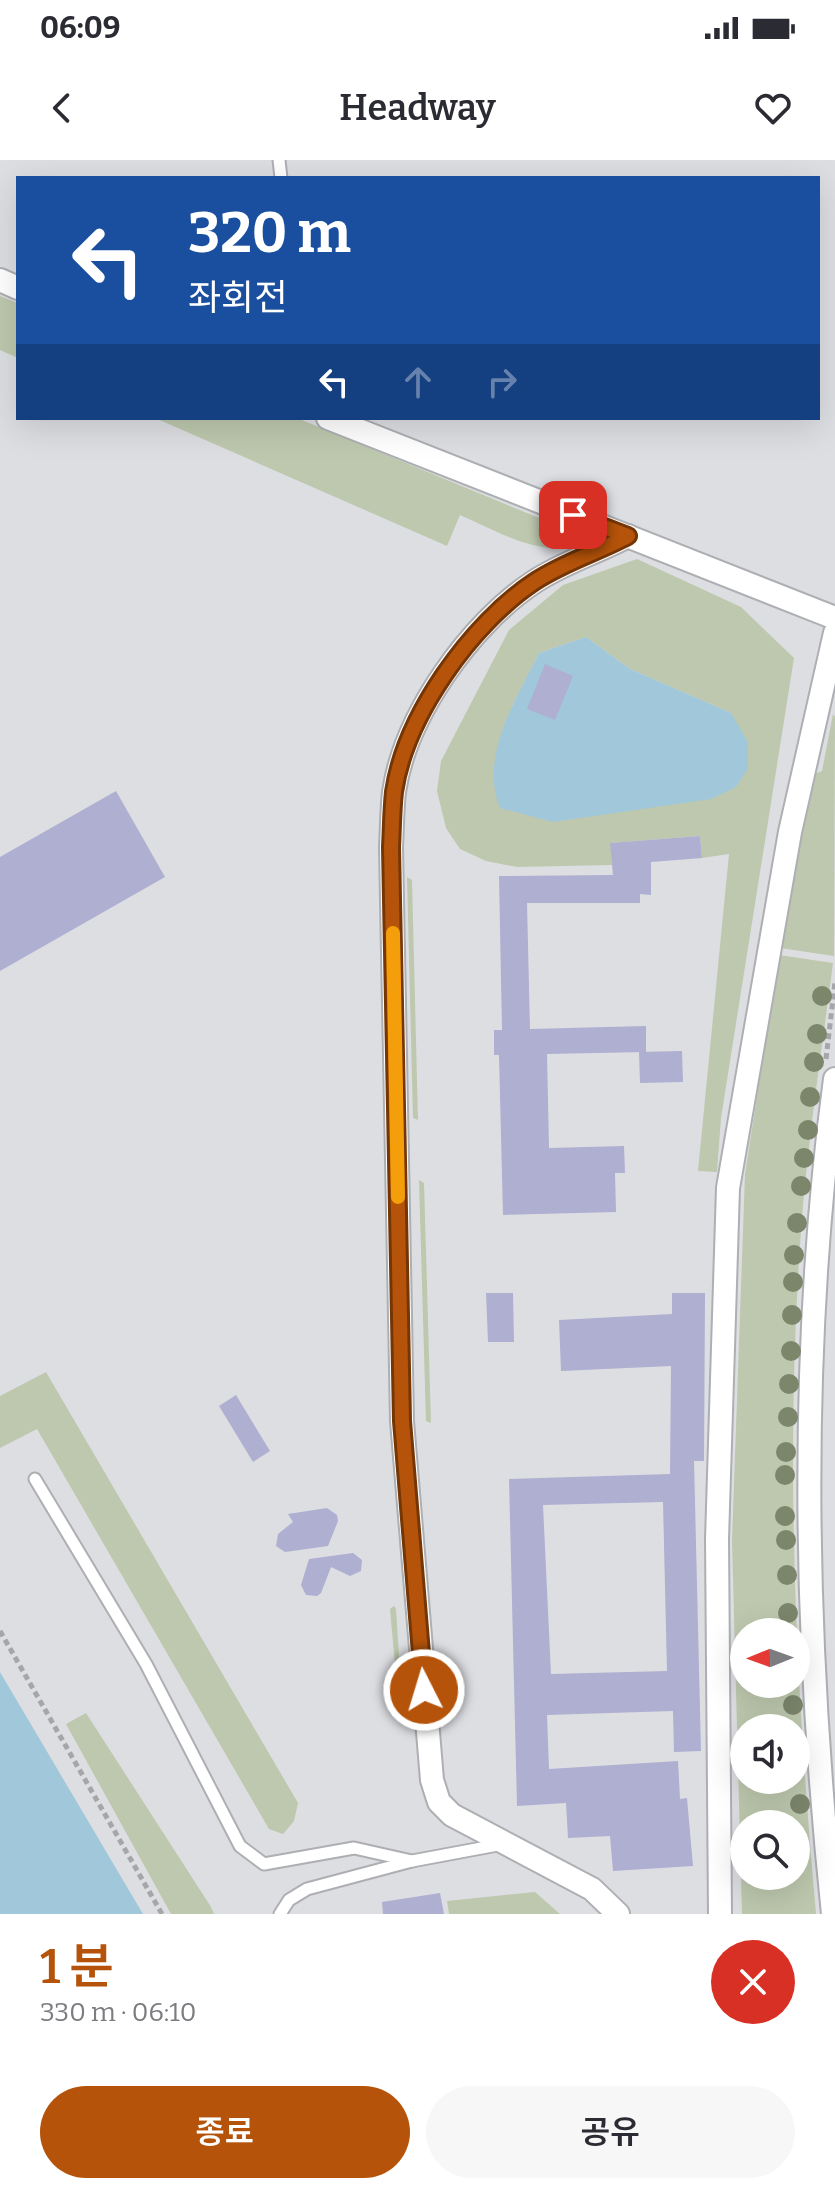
<!DOCTYPE html>
<html lang="ko">
<head>
<meta charset="utf-8">
<style>
  :root { --surface:#fff; --page:#f7f7f7; --text:#2b2b33; --muted:#7c7c81; --accent:#b45309 }
  body { margin:0; font-family:Bitter,"Noto Sans KR",serif; background:var(--page); color:var(--text); height:100vh; display:flex; flex-direction:column; font-size:30px; white-space:nowrap }
  * { box-sizing:border-box; margin:0 }
  p { font-size:26px; color:var(--muted) }
  .icon { flex:none; width:44px; height:44px; fill:none; stroke:currentColor; stroke-width:2; stroke-linecap:round; stroke-linejoin:round }
  .map { position:relative; height:1754px; overflow:hidden }
  .drawer { display:flex; flex-direction:column; background:var(--surface); flex:1 }
  .drawer>* { flex:none }
  .top-card { position:absolute; left:16px; top:16px; width:804px; height:244px; border-radius:0px; box-shadow:0 8px 32px #0002; background:#1a4fa0; color:#fff; overflow:hidden }
  .needle { width:52px; rotate:269deg }
  .fabs { position:absolute; left:730px; top:1458px; display:grid; gap:16px }
  .fabs a { display:grid; place-items:center; width:80px; height:80px; border-radius:50%; background:var(--surface); box-shadow:0 8px 32px #0002; font-size:40px }
  .pin { position:absolute; display:grid; place-items:center; width:68px; height:68px; color:#fff; margin:-34px; border-radius:16px; box-shadow:0 4px 12px #0006 }
  .me { position:absolute; width:88px; margin:-44px; rotate:355deg; stroke-linejoin:round; filter:drop-shadow(0 0 6px #0008) }
  .turn { display:flex; align-items:center; gap:28px; height:168px; padding:0 40px; font-size:36px }
  .turn .icon { width:104px; height:104px; stroke-width:2.5 }
  .turn b { display:block; font-size:56px; line-height:68px }
  .lanes { display:flex; align-items:center; height:76px; padding:0 40px; background:#0003; justify-content:center; gap:40px; direction:ltr }
  .lanes .off { opacity:.35 }
  .round { display:grid; place-items:center; flex:none; width:84px; height:84px; border-radius:42px; background:var(--page) }
  .head { display:flex; align-items:center; justify-content:space-between; height:136px; padding:0 40px }
  h1 { font-size:48px; font-weight:600; line-height:60px; color:var(--accent) }
  .action { display:flex; gap:16px; margin-top:auto; padding:16px 40px }
  .action a { flex:1; height:92px; border-radius:48px; background:var(--accent); color:#fff; font-size:32px; font-weight:600; line-height:92px; text-align:center }
  .action a+a { background:var(--page); color:var(--text) }
  .status { display:flex; justify-content:space-between; align-items:center; height:56px; padding:0 40px; background:var(--surface); direction:ltr }
  .status svg { height:22px; fill:currentColor }
  header { display:flex; justify-content:space-between; align-items:center; height:104px; padding:0 40px; background:var(--surface); font-size:36px; font-weight:600 }
  .map>svg:first-child { display:block }
  .green { fill:#bdc8ae; fill-rule:evenodd }
  .water { fill:#a1c7da }
  .building { fill:#aeafd1; fill-rule:evenodd }
  .lines { fill:none; stroke-linecap:round; stroke-linejoin:round }
  .service-casing { stroke:#aeafb3; stroke-width:15 }
  .minor-casing { stroke:#aeafb3; stroke-width:26 }
  .path { stroke:#a5a6a9; stroke-width:5; stroke-dasharray:6 4; stroke-linecap:butt }
  .service { stroke:#fff; stroke-width:11 }
  .minor { stroke:#fff; stroke-width:22 }
  .tree { fill:#7c866b }
  .route-casing { stroke:#753606; stroke-width:20 }
  .route { stroke:#b45309; stroke-width:14 }
  .slow { stroke:#f59e0b; stroke-width:14 }
</style>
</head>
<body>
<div class="status"><b>06:09</b><svg viewBox="0 0 49 12"><path d="M0 12V9h3v3zM5 12V6h3v6zM10 12V3h3v9zM15 12V0h3v12zM26 1h20v11H26zM47 4h2v5h-2z"/></svg></div>
<header><svg class="icon" aria-label="back" viewBox="0 0 24 24"><path d="M15 5l-7 7 7 7"/></svg>Headway<svg class="icon" aria-label="heart" viewBox="0 0 24 24"><path d="M12 20l-8-8c-3-5 5-10 8-4 3-6 11-1 8 4z"/></svg></header>
<div class="map">
<svg width="835" height="1754" viewBox="0 0 835 1754">
  <rect width="100%" height="100%" fill="#dddee2"/>
  <g class="green">
    <path d="M0 136 18 143V198L0 190Z"/>
    <path d="M155 258H297L573 372 579 383C543 400 493 369 460 355L447 386Z"/>
    <path d="M637 399 741 447 794 498 721 958 717 1012 698 1011 729 694 702 698 700 676 611 683 612 705 517 707 486 701 460 689 446 668 437 631 441 601 509 470 563 425ZM586 477 630 509 731 553 512 546 539 493Z"/>
    <path d="M833 554 835 557 834 796 780 788 812 615 822 611Z"/>
    <path d="M407 717 412 720 418 960 413 958Z"/>
    <path d="M779 795 833 803C821 896 806 991 800 1085 785 1308 796 1531 816 1754H742L732 1381 745 1014ZM744 1472H796V1524H744ZM744 1568H796V1620H744ZM744 1664H796V1716H744Z"/>
    <path d="M419 1020 424 1023 431 1263 426 1261Z"/>
    <path d="M46 1212 298 1643 294 1661 283 1674 269 1669 37 1269 0 1288V1236Z"/>
    <path d="M394 1446 396 1449 402 1541 398 1539 390 1449Z"/>
    <path d="M86 1553 211 1747 214 1754H171L66 1564Z"/>
    <path d="M535 1732 560 1754H449L447 1741Z"/>
  </g>
  <g class="water">
    <path d="M586 477 630 509 731 553 748 582V608L736 627 711 639 553 662 500 648C479 597 516 539 539 493Z"/>
    <path d="M0 1512 143 1754H0Z"/>
  </g>
  <g class="building">
    <path d="M545 504 573 516 555 560 527 549Z"/>
    <path d="M116 631 165 717 0 811V697Z"/>
    <path d="M700 676 702 698 651 702V735L640 734V743H527L530 869 646 866V892L547 894 549 988 624 986 625 1013H615L616 1052 503 1055 499 895H494V870H502L499 716 613 715 610 683Z"/>
    <path d="M682 891 683 922 640 923 639 892Z"/>
    <path d="M486 1133H513L514 1182H488Z"/>
    <path d="M672 1133H705L704 1301H694L701 1591 674 1592 673 1551 547 1555 549 1609 678 1601 680 1639 687 1638 693 1706 613 1711 610 1676 568 1678 566 1643 517 1646 509 1319 670 1314 671 1206 561 1211 559 1160 672 1154ZM663 1342 667 1511 551 1514 543 1345Z"/>
    <path d="M236 1235 270 1291 253 1302 219 1246Z"/>
    <path d="M327 1348 337 1355 338 1361 328 1386 285 1392 276 1386 278 1374 293 1362 288 1354Z"/>
    <path d="M353 1393 362 1400 361 1411 350 1416 331 1407 321 1433 317 1436 306 1435 301 1425 309 1399Z"/>
    <path d="M440 1733 444 1754H383L382 1742Z"/>
  </g>
  <g class="lines">
    <defs>
      <g id="service">
        <path d="M279 0 281 18"/>
        <path d="M35 1319 146 1504 240 1686 264 1704 354 1688 412 1701"/>
        <path d="M280 1754 289 1740 307 1729 412 1701 503 1684"/>
      </g>
      <g id="minor">
        <path d="M0 120 18 128"/>
        <path d="M328 258 835 458"/>
        <path d="M618 1754 592 1729 452 1655 439 1642 432 1620 402 1261 391 687C392 669 392 650 394 632 405 556 470 464 534 422 562 403 598 392 628 376"/>
        <path d="M720 1754 717 1379 728 1028 790 672 835 473"/>
        <path d="M833 1754C804 1478 798 1195 835 919"/>
      </g>
    </defs>
    <use href="#service" class="service-casing"/>
    <use href="#minor" class="minor-casing"/>
    <g class="path">
      <path d="M826 899 835 822"/>
      <path d="M0 1471 162 1754"/>
    </g>
    <use href="#service" class="service"/>
    <use href="#minor" class="minor"/>
  </g>
  <g class="tree">
    <circle cx="822" cy="836" r="10"/>
    <circle cx="817" cy="874" r="10"/>
    <circle cx="814" cy="902" r="10"/>
    <circle cx="810" cy="937" r="10"/>
    <circle cx="808" cy="970" r="10"/>
    <circle cx="804" cy="998" r="10"/>
    <circle cx="801" cy="1026" r="10"/>
    <circle cx="797" cy="1063" r="10"/>
    <circle cx="794" cy="1095" r="10"/>
    <circle cx="793" cy="1122" r="10"/>
    <circle cx="792" cy="1155" r="10"/>
    <circle cx="791" cy="1191" r="10"/>
    <circle cx="789" cy="1224" r="10"/>
    <circle cx="788" cy="1257" r="10"/>
    <circle cx="786" cy="1292" r="10"/>
    <circle cx="785" cy="1315" r="10"/>
    <circle cx="785" cy="1356" r="10"/>
    <circle cx="786" cy="1380" r="10"/>
    <circle cx="787" cy="1415" r="10"/>
    <circle cx="788" cy="1453" r="10"/>
    <circle cx="793" cy="1545" r="10"/>
    <circle cx="800" cy="1644" r="10"/>
  </g>
  <g class="lines">
    <defs>
      <path id="route" d="M424 1530 402 1261 391 687C392 669 392 650 394 632 405 556 471 464 534 422 562 403 598 392 628 376L573 355"/>
    </defs>
    <use href="#route" class="route-casing"/>
    <use href="#route" class="route"/>
    <path class="slow" d="M393 773 398 1037"/>
  </g>
</svg>
<div class="fabs">
<a><svg class="needle" viewBox="-14 -14 28 28"><path d="M0-13l5 13h-10z" fill="#e53935"/><path d="M0 13l5-13h-10z" fill="#7c7c81"/></svg></a>
<a><svg class="icon" aria-label="sound" viewBox="0 0 24 24"><path d="M4 9h4l5-4v14l-5-4H4zM17 9q2 3 0 6"/></svg></a>
<a><svg class="icon" aria-label="search" viewBox="0 0 24 24"><circle cx="10" cy="10" r="6"/><path d="M15 15l6 6"/></svg></a>
</div>
<div class="pin" style="left:573px;top:355px;background:#d93025"><svg class="icon" aria-label="arrive" viewBox="0 0 24 24"><path d="M6 21V4h12l-3 4 3 4H6"/></svg></div>
<svg class="me" style="left:424px;top:1530px" viewBox="-20 -20 40 40"><circle r="17" fill="#b45309" stroke="#fff" stroke-width="3"/><path d="M0-11L8 9 0 5-8 9z" fill="#fff"/></svg>
<div class="top-card">
<div class="turn"><svg class="icon" aria-label="left" viewBox="0 0 24 24"><path d="M17 20v-9H6M10 6l-5 5 5 5"/></svg><div><b>320 m</b>좌회전</div></div>
<div class="lanes"><svg class="icon" aria-label="left" viewBox="0 0 24 24"><path d="M17 20v-9H6M10 6l-5 5 5 5"/></svg><svg class="icon off" aria-label="ahead" viewBox="0 0 24 24"><path d="M12 20V5M6 11l6-6 6 6"/></svg><svg class="icon off" aria-label="right" viewBox="0 0 24 24"><path d="M7 20v-9h11M14 6l5 5-5 5"/></svg></div>
</div>
</div>
<section class="drawer">
<div class="head"><div><h1>1 분</h1><p>330 m · 06:10</p></div><a class="round" style="background:#d93025;color:#fff"><svg class="icon" aria-label="close" viewBox="0 0 24 24"><path d="M6 6l12 12M18 6L6 18"/></svg></a></div>
<div class="action"><a>종료</a><a>공유</a></div>
</section>
</body>
</html>
